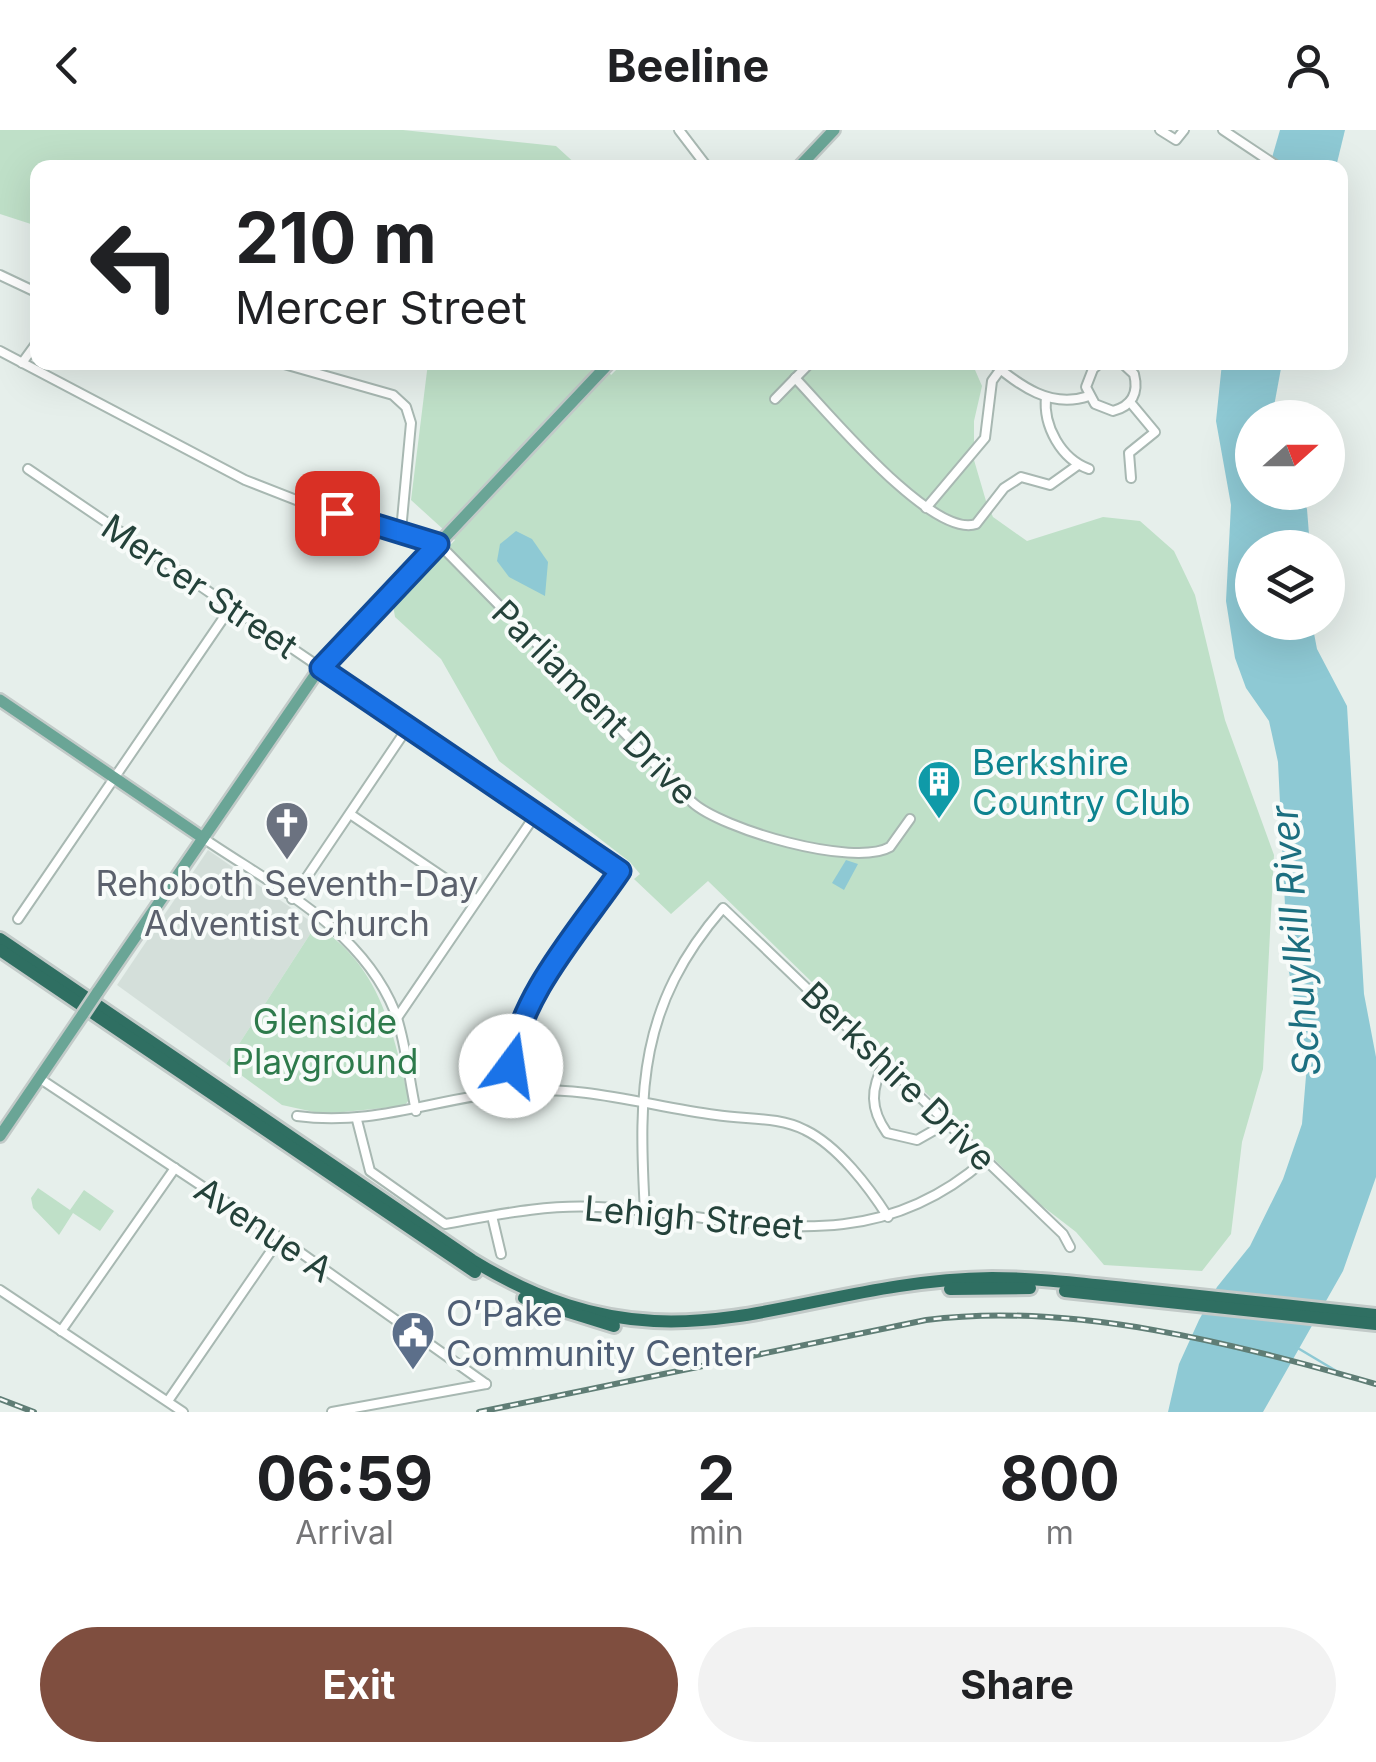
<!DOCTYPE html>
<html lang="en">
<head>
<meta charset="utf-8">
<style>
  :root { --surface:#fff; --page:#f2f2f2; --text:#202124; --muted:#757577; --accent:#7f4e3f }
  body { margin:0; font-family:Inter,sans-serif; background:var(--page); color:var(--text); height:100vh; display:flex; flex-direction:column; font-size:38px; white-space:nowrap }
  * { box-sizing:border-box; margin:0 }
  p { font-size:32px; color:var(--muted) }
  .icon { flex:none; width:55px; height:55px; fill:none; stroke:currentColor; stroke-width:2; stroke-linecap:round; stroke-linejoin:round }
  .map { position:relative; height:1282px; overflow:hidden }
  .details { display:flex; flex-direction:column; background:var(--surface); flex:1 }
  .details>* { flex:none }
  .top-card { position:absolute; left:30px; top:30px; width:1318px; height:210px; border-radius:20px; box-shadow:0 10px 40px #0002; background:#fff; color:var(--text); overflow:hidden }
  .needle { width:65px; rotate:69deg }
  .tools { position:absolute; left:1235px; top:270px; display:grid; gap:20px }
  .tools a { display:grid; place-items:center; width:110px; height:110px; border-radius:50%; background:var(--surface); box-shadow:0 10px 40px #0002; font-size:50px }
  .pin { position:absolute; display:grid; place-items:center; width:85px; height:85px; color:#fff; margin:-42px; border-radius:20px; box-shadow:0 5px 15px #0006 }
  .me { position:absolute; width:110px; margin:-55px; rotate:14deg; stroke-linejoin:round; filter:drop-shadow(0 0 8px #0008) }
  .turn { display:flex; align-items:center; gap:35px; height:210px; padding:0 40px; font-size:45px }
  .turn .icon { width:130px; height:130px; stroke-width:2.5 }
  .turn b { display:block; font-size:70px; line-height:85px }
  .eta { display:flex; justify-content:space-evenly; align-items:center; height:170px; text-align:center }
  .eta b { font-size:60px; font-weight:700; line-height:70px }
  .primary-button { display:flex; gap:20px; margin-top:auto; padding:20px 40px }
  .primary-button a { flex:1; height:115px; border-radius:60px; background:var(--accent); color:#fff; font-size:40px; font-weight:700; line-height:115px; text-align:center }
  .primary-button a+a { background:var(--page); color:var(--text) }
  header { display:flex; justify-content:space-between; align-items:center; height:130px; padding:0 40px; background:var(--surface); font-size:45px; font-weight:700 }
  .map>svg:first-child { display:block }
  .built { fill:#d4dfda }
  .green { fill:#bfe0c8 }
  .water { fill:#8ec9d4 }
  .lines { fill:none; stroke-linecap:round; stroke-linejoin:round }
  .stream { stroke:#8ec9d4; stroke-width:2.5 }
  .street-casing { stroke:#a8b8b2; stroke-width:12 }
  .primary-casing { stroke:#c2cac8; stroke-width:16 }
  .highway-casing { stroke:#c2cac8; stroke-width:18 }
  .street { stroke:#fff; stroke-width:8 }
  .primary { stroke:#6aa596; stroke-width:11 }
  .highway { stroke:#2f6f62; stroke-width:12 }
  .rail-casing { stroke:#5f7d75; stroke-width:6 }
  .rail { stroke:#f7fbf9; stroke-width:2.5; stroke-dasharray:8; stroke-linecap:butt }
  .primary-bridge-casing { stroke:#c2cac8; stroke-width:16; stroke-linecap:butt }
  .primary-bridge { stroke:#6aa596; stroke-width:11 }
  .route-casing { stroke:#114b97; stroke-width:25 }
  .route { stroke:#1a73e8; stroke-width:18 }
  .labels { text-anchor:middle; dominant-baseline:central; stroke-width:8; stroke-linejoin:round; paint-order:stroke }
  .street-label { font-size:35px; fill:#24423a; stroke:#f7fbf9 }
  .culture-label { font-size:35px; fill:#0d838f; stroke:#f7fbf9; text-anchor:start }
  .worship-label { font-size:35px; fill:#5b616d; stroke:#f7fbf9 }
  .park-label { font-size:35px; fill:#2d7a4b; stroke:#f7fbf9 }
  .service-label { font-size:35px; fill:#4e5e75; stroke:#f7fbf9; text-anchor:start }
  .water-label { font-size:38px; font-style:italic; fill:#1c6f80; stroke:#f7fbf9 }
</style>
</head>
<body>
<header><svg class="icon" aria-label="back" viewBox="0 0 24 24"><path d="M15 5l-7 7 7 7"/></svg>Beeline<svg class="icon" aria-label="person" viewBox="0 0 24 24"><circle cx="12" cy="8" r="4"/><path d="M4 21q1-7 8-7t8 7"/></svg></header>
<div class="map">
<svg width="1376" height="1282" viewBox="0 0 1376 1282">
  <rect width="100%" height="100%" fill="#e6efeb"/>
  <path class="built" d="M208 720 316 795 226 934 117 855Z"/>
  <g class="green">
    <path d="M0 0H403L556 16 579 37 38 38 37 96 0 84Z"/>
    <path d="M624 232 972 233 982 256 974 291V330L986 371 993 387 1027 411 1103 387 1140 391 1174 421 1195 465 1225 590 1274 725 1263 939 1242 1012 1231 1104 1202 1141 1104 1135 1076 1102 1041 1075 708 751 671 784 634 749 640 744 630 732 499 631 441 529 395 487 393 475 455 410 411 370 428 233H603L611 245Z"/>
    <path d="M316 795C381 837 392 899 409 970L404 976 323 984 282 975 226 934Z"/>
    <path d="M38 1058 70 1080 84 1060 114 1081 100 1101 73 1083 59 1105 33 1078 31 1068Z"/>
  </g>
  <g class="water">
    <path d="M1280 0H1345L1336 37 1269 38Z"/>
    <path d="M1222 233H1282L1272 287 1252 288V362L1300 363 1307 379 1310 417 1252 418V492L1312 493 1317 519 1347 576 1364 864 1376 927V1047L1343 1141 1263 1282H1168L1179 1234 1199 1190 1217 1157 1250 1116 1283 1049 1302 994 1307 934 1288 837 1278 632 1269 591 1246 558 1235 528 1226 471 1231 375 1216 291Z"/>
    <path d="M516 401 532 409 548 432 545 466 509 447 497 431 500 414Z"/>
    <path d="M846 730 858 734 844 760 832 753Z"/>
  </g>
  <g class="lines">
    <path class="stream" d="M1296 1217 1338 1242"/>
    <defs>
      <g id="street">
        <path d="M679 0 708 38"/>
        <path d="M1160 0 1176 10 1184 0"/>
        <path d="M1223 0 1280 38"/>
        <path d="M0 145 38 163"/>
        <path d="M0 221 245 350 309 375 439 414 692 672C721 699 854 738 890 717L910 689"/>
        <path d="M277 232 393 265 406 277 411 293 401 401"/>
        <path d="M991 232C1021 256 1050 279 1089 266"/>
        <path d="M1101 232 1093 239 1086 257 1095 274 1113 281C1132 276 1139 263 1134 244L1121 232"/>
        <path d="M22 233 38 211"/>
        <path d="M795 248C826 280 932 409 976 394L1004 358 1021 347 1050 355 1078 335"/>
        <path d="M1046 267C1043 296 1061 329 1089 339"/>
        <path d="M775 269 811 232"/>
        <path d="M1130 272 1155 302 1129 323 1131 348"/>
        <path d="M28 339 620 741 521 891 512 923 510 961"/>
        <path d="M926 378 985 308 992 251 1000 240"/>
        <path d="M350 684 477 770"/>
        <path d="M203 708C275 757 361 798 395 882 406 912 409 950 416 981"/>
        <path d="M292 769 408 597"/>
        <path d="M18 789 231 477"/>
        <path d="M397 888 536 684"/>
        <path d="M885 932C870 959 870 979 887 1003L917 1010 947 993"/>
        <path d="M39 948 280 1108 486 1254"/>
        <path d="M297 986C374 997 439 967 514 961 584 955 648 976 716 985 746 990 778 986 805 1000 838 1016 869 1057 888 1087"/>
        <path d="M357 990 370 1041 445 1094C496 1085 546 1074 598 1077 740 1084 863 1137 985 1030"/>
        <path d="M645 1082C638 959 639 875 723 778L1063 1104 1070 1117"/>
        <path d="M492 1086 501 1124"/>
        <path d="M0 1160 183 1282"/>
        <path d="M61 1201 175 1038"/>
        <path d="M168 1271 280 1108"/>
        <path d="M332 1282 486 1254"/>
      </g>
      <g id="primary">
        <path d="M798 38 834 0"/>
        <path d="M0 570 203 708"/>
        <path d="M97 863 315 545 610 232"/>
        <path d="M0 1006 83 884"/>
      </g>
      <g id="highway">
        <path d="M0 809 472 1130C676 1255 788 1151 992 1148 1043 1148 1093 1155 1143 1160 1221 1168 1298 1177 1376 1185"/>
        <path d="M0 820 475 1142"/>
        <path d="M950 1159 1030 1158"/>
        <path d="M1065 1161 1376 1194"/>
        <path d="M524 1168 614 1196"/>
      </g>
    </defs>
    <use href="#street" class="street-casing"/>
    <use href="#primary" class="primary-casing"/>
    <use href="#highway" class="highway-casing"/>
    <use href="#street" class="street"/>
    <use href="#primary" class="primary"/>
    <use href="#highway" class="highway"/>
    <defs>
      <g id="rail">
        <path d="M0 1269 34 1282"/>
        <path d="M479 1282 926 1190C1072 1171 1235 1214 1376 1254"/>
      </g>
    </defs>
    <use href="#rail" class="rail-casing"/>
    <use href="#rail" class="rail"/>
    <defs>
      <path id="primary-bridge" d="M83 884 97 863"/>
    </defs>
    <use href="#primary-bridge" class="primary-bridge-casing"/>
    <use href="#primary-bridge" class="primary-bridge"/>
  </g>
  <g class="lines">
    <defs>
      <path id="route" d="M337 383 438 414 321 538 620 741C582 797 517 868 511 936"/>
    </defs>
    <use href="#route" class="route-casing"/>
    <use href="#route" class="route"/>
  </g>
  <defs>
    <symbol id="building-pin" viewBox="-11 -11 22 30"><path d="M0 17L-7.5 6A9.5 9.5 0 1 1 7.5 6Z" fill="#0f9aa8" stroke="#f7fbf9"/><path d="M-4-6H4V6H1V3H-1V6H-4ZM-2.5-4.3h1.7v1.8h-1.7ZM.8-4.3h1.7v1.8H.8ZM-2.5-1h1.7V.8h-1.7ZM.8-1h1.7V.8H.8Z" fill="#fff"/></symbol>
    <symbol id="church-pin" viewBox="-11 -11 22 30"><path d="M0 17L-7.5 6A9.5 9.5 0 1 1 7.5 6Z" fill="#6b7280" stroke="#f7fbf9"/><path d="M-1.2-6h2.4v3.5h3.3v2.4h-3.3V6h-2.4V-.1h-3.3v-2.4h3.3Z" fill="#fff"/></symbol>
    <symbol id="civic-pin" viewBox="-11 -11 22 30"><path d="M0 17L-7.5 6A9.5 9.5 0 1 1 7.5 6Z" fill="#5c6f8a" stroke="#f7fbf9"/><path d="M-.6-6.5H3V-4.5H.6V-3L4-1V1h2V6H-6V1h2V-1L-.6-3ZM-1.2 2.5V6h2.4V2.5Z" fill="#fff"/></symbol>
  </defs>
  <g fill-rule="evenodd">
    <use href="#building-pin" x="914" y="627" width="50" height="68"/>
    <use href="#church-pin" x="262" y="668" width="50" height="68"/>
    <use href="#civic-pin" x="388" y="1178" width="50" height="68"/>
  </g>
  <g class="labels">
    <g class="street-label">
      <text transform="translate(200 456) rotate(34)">Mercer Street</text>
      <text transform="translate(595 572) rotate(45)">Parliament Drive</text>
      <text transform="translate(899 946) rotate(44)">Berkshire Drive</text>
      <text transform="translate(694 1087) rotate(5)">Lehigh Street</text>
      <text transform="translate(264 1099) rotate(34)">Avenue A</text>
    </g>
    <g class="culture-label">
      <text x="972" y="632">Berkshire<tspan x="972" dy="40">Country Club</tspan></text>
    </g>
    <g class="worship-label">
      <text x="287" y="753">Rehoboth Seventh-Day<tspan x="287" dy="40">Adventist Church</tspan></text>
    </g>
    <g class="park-label">
      <text x="325" y="891">Glenside<tspan x="325" dy="40">Playground</tspan></text>
    </g>
    <g class="service-label">
      <text x="446" y="1183">O’Pake<tspan x="446" dy="40">Community Center</tspan></text>
    </g>
    <g class="water-label">
      <text transform="translate(1295 811) rotate(-95)">Schuylkill River</text>
    </g>
  </g>
</svg>
<div class="tools">
<a><svg class="needle" viewBox="-14 -14 28 28"><path d="M0-13l5 13h-10z" fill="#e53935"/><path d="M0 13l5-13h-10z" fill="#757577"/></svg></a>
<a><svg class="icon" aria-label="layers" viewBox="0 0 24 24"><path d="M12 4l9 5-9 5-9-5zM3 14l9 5 9-5"/></svg></a>
</div>
<div class="pin" style="left:337px;top:383px;background:#d93025"><svg class="icon" aria-label="arrive" viewBox="0 0 24 24"><path d="M6 21V4h12l-3 4 3 4H6"/></svg></div>
<svg class="me" style="left:511px;top:936px" viewBox="-20 -20 40 40"><circle r="19" fill="#fff"/><path d="M0-13L10 11 0 6-10 11z" fill="#1a73e8"/></svg>
<div class="top-card">
<div class="turn"><svg class="icon" aria-label="left" viewBox="0 0 24 24"><path d="M17 20v-9H6M10 6l-5 5 5 5"/></svg><div><b>210 m</b>Mercer Street</div></div>
</div>
</div>
<section class="details">
<div class="eta">
<div><b>06:59</b><p>Arrival</p></div>
<div><b>2</b><p>min</p></div>
<div><b>800</b><p>m</p></div>
</div>
<div class="primary-button"><a>Exit</a><a>Share</a></div>
</section>
</body>
</html>
